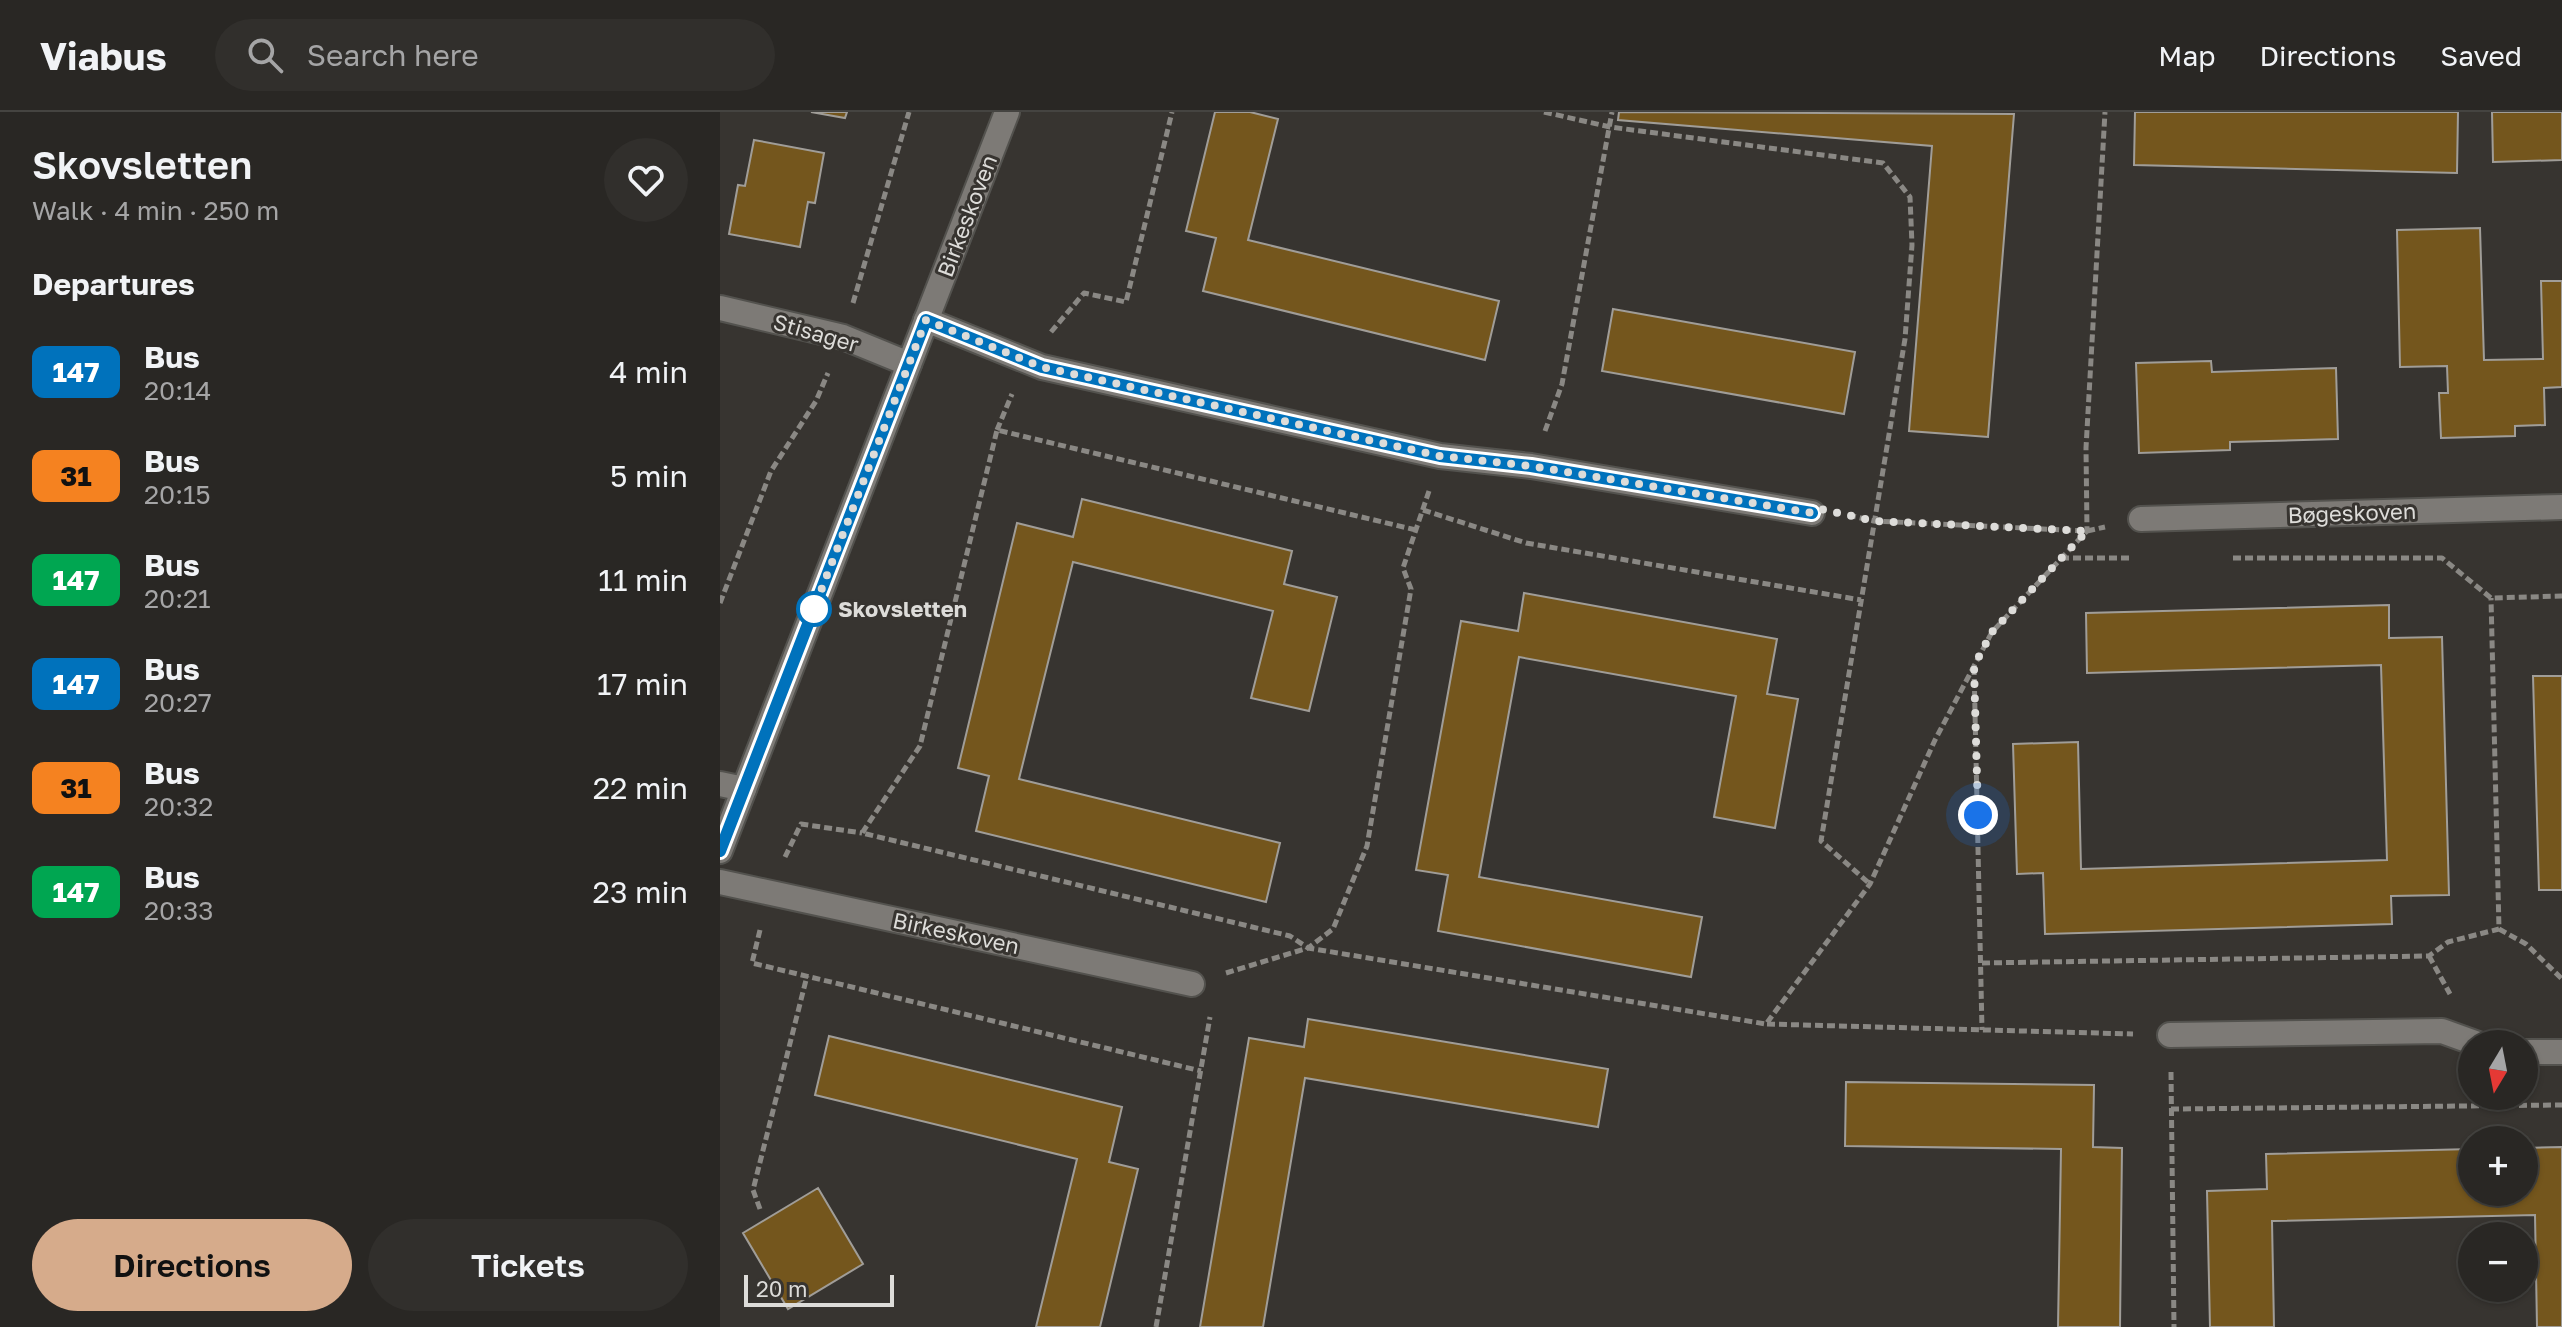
<!DOCTYPE html>
<meta charset="utf-8">
<style>
body{margin:0;font-family:"Golos Text",sans-serif;background:#312f2c;color:#f1f3f6;height:100vh;display:flex;flex-direction:column;font-size:30px;white-space:nowrap}
*{box-sizing:border-box;margin:0}
p{font-size:26px;color:#a5a5a6}
.icon{flex:none;width:44px;height:44px;fill:none;stroke:currentColor;stroke-width:2;stroke-linecap:round;stroke-linejoin:round}
.map{position:relative;flex:1;overflow:hidden}
.side{display:flex;flex-direction:column;background:#292724;width:720px}
.side>*{flex:none}
.badge{padding:0 16px;border-radius:12px;font-size:28px;line-height:52px}
.needle{width:52px;rotate:190deg}
.tools{position:absolute;left:1738px;top:918px;display:grid;gap:16px}
.tools a{display:grid;place-items:center;width:80px;height:80px;border-radius:50%;background:#292724;box-shadow:0 2px 6px #0004,0 0 0 2px #454441;font-size:40px}
.scale{position:absolute;left:24px;bottom:20px;width:150px;box-sizing:border-box;padding-left:8px;border:4px solid #dddcd9;border-top:0;font-size:22px;line-height:28px;white-space:nowrap;color:#dddcd9;-webkit-text-stroke:6px #373430;paint-order:stroke}
.you{position:absolute;width:40px;height:40px;margin:-20px;border:6px solid #fff;border-radius:50%;background:#1a73e8;box-shadow:0 0 0 12px #1a73e833}
.map>.badge{position:absolute;translate:-50% -50%;box-shadow:0 0 0 4px #fff}
h2{padding:0 32px;font-size:30px;line-height:72px}
.round{display:grid;place-items:center;flex:none;width:84px;height:84px;border-radius:42px;background:#312f2c}
.head{display:flex;align-items:center;justify-content:space-between;height:136px;padding:0 32px}
h1{font-size:38px;font-weight:600;line-height:60px}
.button{display:flex;gap:16px;margin-top:auto;padding:16px 32px}
.button a{flex:1;height:92px;border-radius:48px;background:#d6ab8b;color:#111;font-size:32px;font-weight:600;line-height:92px;text-align:center}
.button a+a{background:#312f2c;color:#f1f3f6}
ul{padding:0;list-style:none}
li{display:flex;align-items:center;gap:24px;height:104px;padding:0 32px}
li div{flex:1}
li b{display:block;font-size:30px}
li em{font-style:normal}
li .badge{min-width:88px;font-weight:700;text-align:center}
header{display:flex;align-items:center;gap:48px;box-sizing:border-box;height:112px;padding:0 40px;background:#292724;border-bottom:2px solid #454441}
header strong{font-size:38px}
nav{display:flex;gap:44px;margin-inline-start:auto;font-size:28px}
.search{width:560px;height:72px;background:#312f2c;display:flex;align-items:center;gap:20px;box-sizing:border-box;padding:0 28px;border-radius:44px;color:#a5a5a6;font-size:30px}
main{display:flex;flex:1;min-height:0}
.map>svg:first-child{display:block}
.building{fill:#74561d;stroke:#a09d98;stroke-width:2}
.lines{fill:none;stroke-linecap:round;stroke-linejoin:round}
.minor-casing{stroke:#53524e;stroke-width:28}
.tertiary-casing{stroke:#53524e;stroke-width:28}
.path{stroke:#8a8884;stroke-width:5;stroke-dasharray:8 4;stroke-linecap:butt}
.minor{stroke:#7d7a76;stroke-width:24}
.tertiary{stroke:#7d7a76;stroke-width:24}
.line-casing{stroke:#fff;stroke-width:18}
.line{stroke:#0072bc;stroke-width:12}
.walk{stroke:#dddcd9;stroke-width:8;stroke-dasharray:0 14.4}
.stop-dot{fill:#fff;stroke:#0072bc;stroke-width:4}
.labels{text-anchor:middle;stroke-width:6;stroke-linejoin:round;paint-order:stroke}
.street-label{font-size:22px;fill:#dddcd9;stroke:#373430}
.stop-label{font-size:22px;font-weight:bold;fill:#dddcd9;stroke:#373430;text-anchor:start}
</style>
<header>
<strong>Viabus</strong>
<div class="search"><svg class="icon" aria-label="search" viewBox="0 0 24 24"><circle cx="10" cy="10" r="6"/><path d="M15 15l6 6"/></svg>Search here</div>
<nav><a>Map</a><a>Directions</a><a>Saved</a></nav>
</header>
<main>
<section class="side">
<div class="head"><div><h1>Skovsletten</h1><p>Walk · 4 min · 250 m</p></div><a class="round"><svg class="icon" aria-label="heart" viewBox="0 0 24 24"><path d="M12 20l-8-8c-3-5 5-10 8-4 3-6 11-1 8 4z"/></svg></a></div>
<h2>Departures</h2>
<ul>
<li><span class="badge" style="background:#0072bc;color:#fff">147</span><div><b>Bus</b><p>20:14</p></div><em>4 min</em></li>
<li><span class="badge" style="background:#f58220;color:#111">31</span><div><b>Bus</b><p>20:15</p></div><em>5 min</em></li>
<li><span class="badge" style="background:#00a651;color:#fff">147</span><div><b>Bus</b><p>20:21</p></div><em>11 min</em></li>
<li><span class="badge" style="background:#0072bc;color:#fff">147</span><div><b>Bus</b><p>20:27</p></div><em>17 min</em></li>
<li><span class="badge" style="background:#f58220;color:#111">31</span><div><b>Bus</b><p>20:32</p></div><em>22 min</em></li>
<li><span class="badge" style="background:#00a651;color:#fff">147</span><div><b>Bus</b><p>20:33</p></div><em>23 min</em></li>
</ul>
<div class="button"><a>Directions</a><a>Tickets</a></div>
</section>
<div class="map">
<svg width="1842" height="1215" viewBox="0 0 1842 1215">
<rect width="100%" height="100%" fill="#373430"/>
<path class="building" d="M91,0h36l-2,6z
M495,0h35l28,7 -30,121 251,61 -14,59 -282,-69 13,-53 -30,-7z
M899,0l395,2 -26,323 -79,-6 23,-285 -314,-26z
M1415,0h323l-1,61 -323,-8z
M1772,0h70v48l-69,2z
M34,28l70,13 -9,50 -7,-1 -8,45 -71,-13 9,-49 7,1z
M1760,116l4,132 59,-1 -2,-78h21v106l-18,1 1,37 -30,1v10l-74,2 -2,-45h9l-1,-27 -47,1 -3,-137z
M893,197l242,43 -11,62 -242,-43z
M1491,249l1,11 124,-4 2,71 -108,3v8l-91,3 -3,-90z
M362,387l210,52 -8,33 53,13 -28,114 -58,-13 22,-87 -200,-49 -54,217 261,64 -14,59 -290,-71 13,-55 -31,-8 59,-245 56,14z
M804,481l253,46 -10,55 31,5 -23,129 -61,-11 22,-121 -217,-39 -40,220 223,40 -11,60 -253,-46 10,-56 -32,-5 45,-249 57,10z
M1669,493v33l53,-1 7,258 -58,1 1,28 -347,10 -2,-61 -26,1 -4,-130 65,-2 3,127 306,-9 -6,-195 -294,8 -1,-60z
M1813,564h29v214h-23z
M588,907l300,50 -10,58 -293,-49 -42,249h-63l49,-289 55,9z
M109,924l293,71 -13,55 29,7 -38,158h-64l41,-168 -262,-64z
M1126,970l248,3 -1,62 29,1 -2,179h-62l3,-178 -216,-3z
M1842,1035v180h-25l-2,-112 -263,6 2,106h-64l-3,-136 60,-2 -1,-35 206,-5v43h52v-44z
M98,1076l45,76 -75,45 -45,-76z"/>
<g class="lines">
<defs>
<path id="minor" d="M0,196l123,29 66,27
M206,208l116,47 398,89 91,10 281,47
M1421,407l421,-12
M0,672l24,5
M0,770l472,102
M1450,923l272,-4 36,13
M1804,940h38"/>
<path id="tertiary" d="M0,739l287,-739"/>
</defs>
<use href="#minor" class="minor-casing"/>
<use href="#tertiary" class="tertiary-casing"/>
<path class="path" d="M824,0l66,15 273,36 27,34 2,48 -7,94 -84,502 49,43
M133,191l56,-191
M331,220l33,-39 42,9 46,-190
M277,318l15,-36
M825,319l17,-47 50,-272
M703,398l103,33 335,57
M1128,403l26,6 213,10 18,-4
M696,418l-419,-100 -77,316 -58,87 428,103 18,12 25,-19 34,-83 44,-257 -8,-21 26,-77
M1341,446h70
M1513,446h209l49,40 71,-2
M0,491l51,-132 45,-70 12,-28
M1254,555l8,363
M65,745l16,-33 61,9
M1779,817l27,15 36,35
M40,818l-8,33 449,108
M1709,844l21,38
M1262,851l447,-7 19,-14 51,-13 -8,-331
M506,861l82,-25 458,76 104,-140 65,-144 57,-108 95,-101 -1,-83 19,-336
M1047,912l366,10
M1451,960l3,255
M1451,997l391,-4
M40,1097l-7,-19 54,-214
M436,1215l54,-310"/>
<use href="#minor" class="minor"/>
<use href="#tertiary" class="tertiary"/>
</g>
<g class="lines">
<defs>
<path id="line" d="M0,739l206,-531 116,47 398,89 91,10 281,47"/>
</defs>
<use href="#line" class="line-casing"/>
<use href="#line" class="line"/>
<path class="walk" d="M94,497l-4,10 116,-299 116,47 398,89 91,10 281,47 9,-4 53,12 213,10 -95,101 -18,34 4,149"/>
</g>
<circle class="stop-dot" cx="94" cy="497" r="16"/>
<g class="labels">
<g class="street-label">
<text transform="translate(247 104) rotate(-69)" y="8">Birkeskoven</text>
<text transform="translate(96 221) rotate(16)" y="8">Stisager</text>
<text transform="translate(1632 401) rotate(-2)" y="8">Bøgeskoven</text>
<text transform="translate(236 821) rotate(12)" y="8">Birkeskoven</text>
</g>
<g class="stop-label">
<text x="118" y="505">Skovsletten</text>
</g>
</g>
</svg>
<div class="tools">
<a><svg class="needle" viewBox="-14 -14 28 28"><path d="M0-13l5 13h-10z" fill="#e53935"/><path d="M0 13l5-13h-10z" fill="#a5a5a6"/></svg></a>
<a>+</a>
<a>−</a>
</div>
<div class="scale">20 m</div>
<div class="you" style="left:1258px;top:703px"></div>
</div>
</main>
